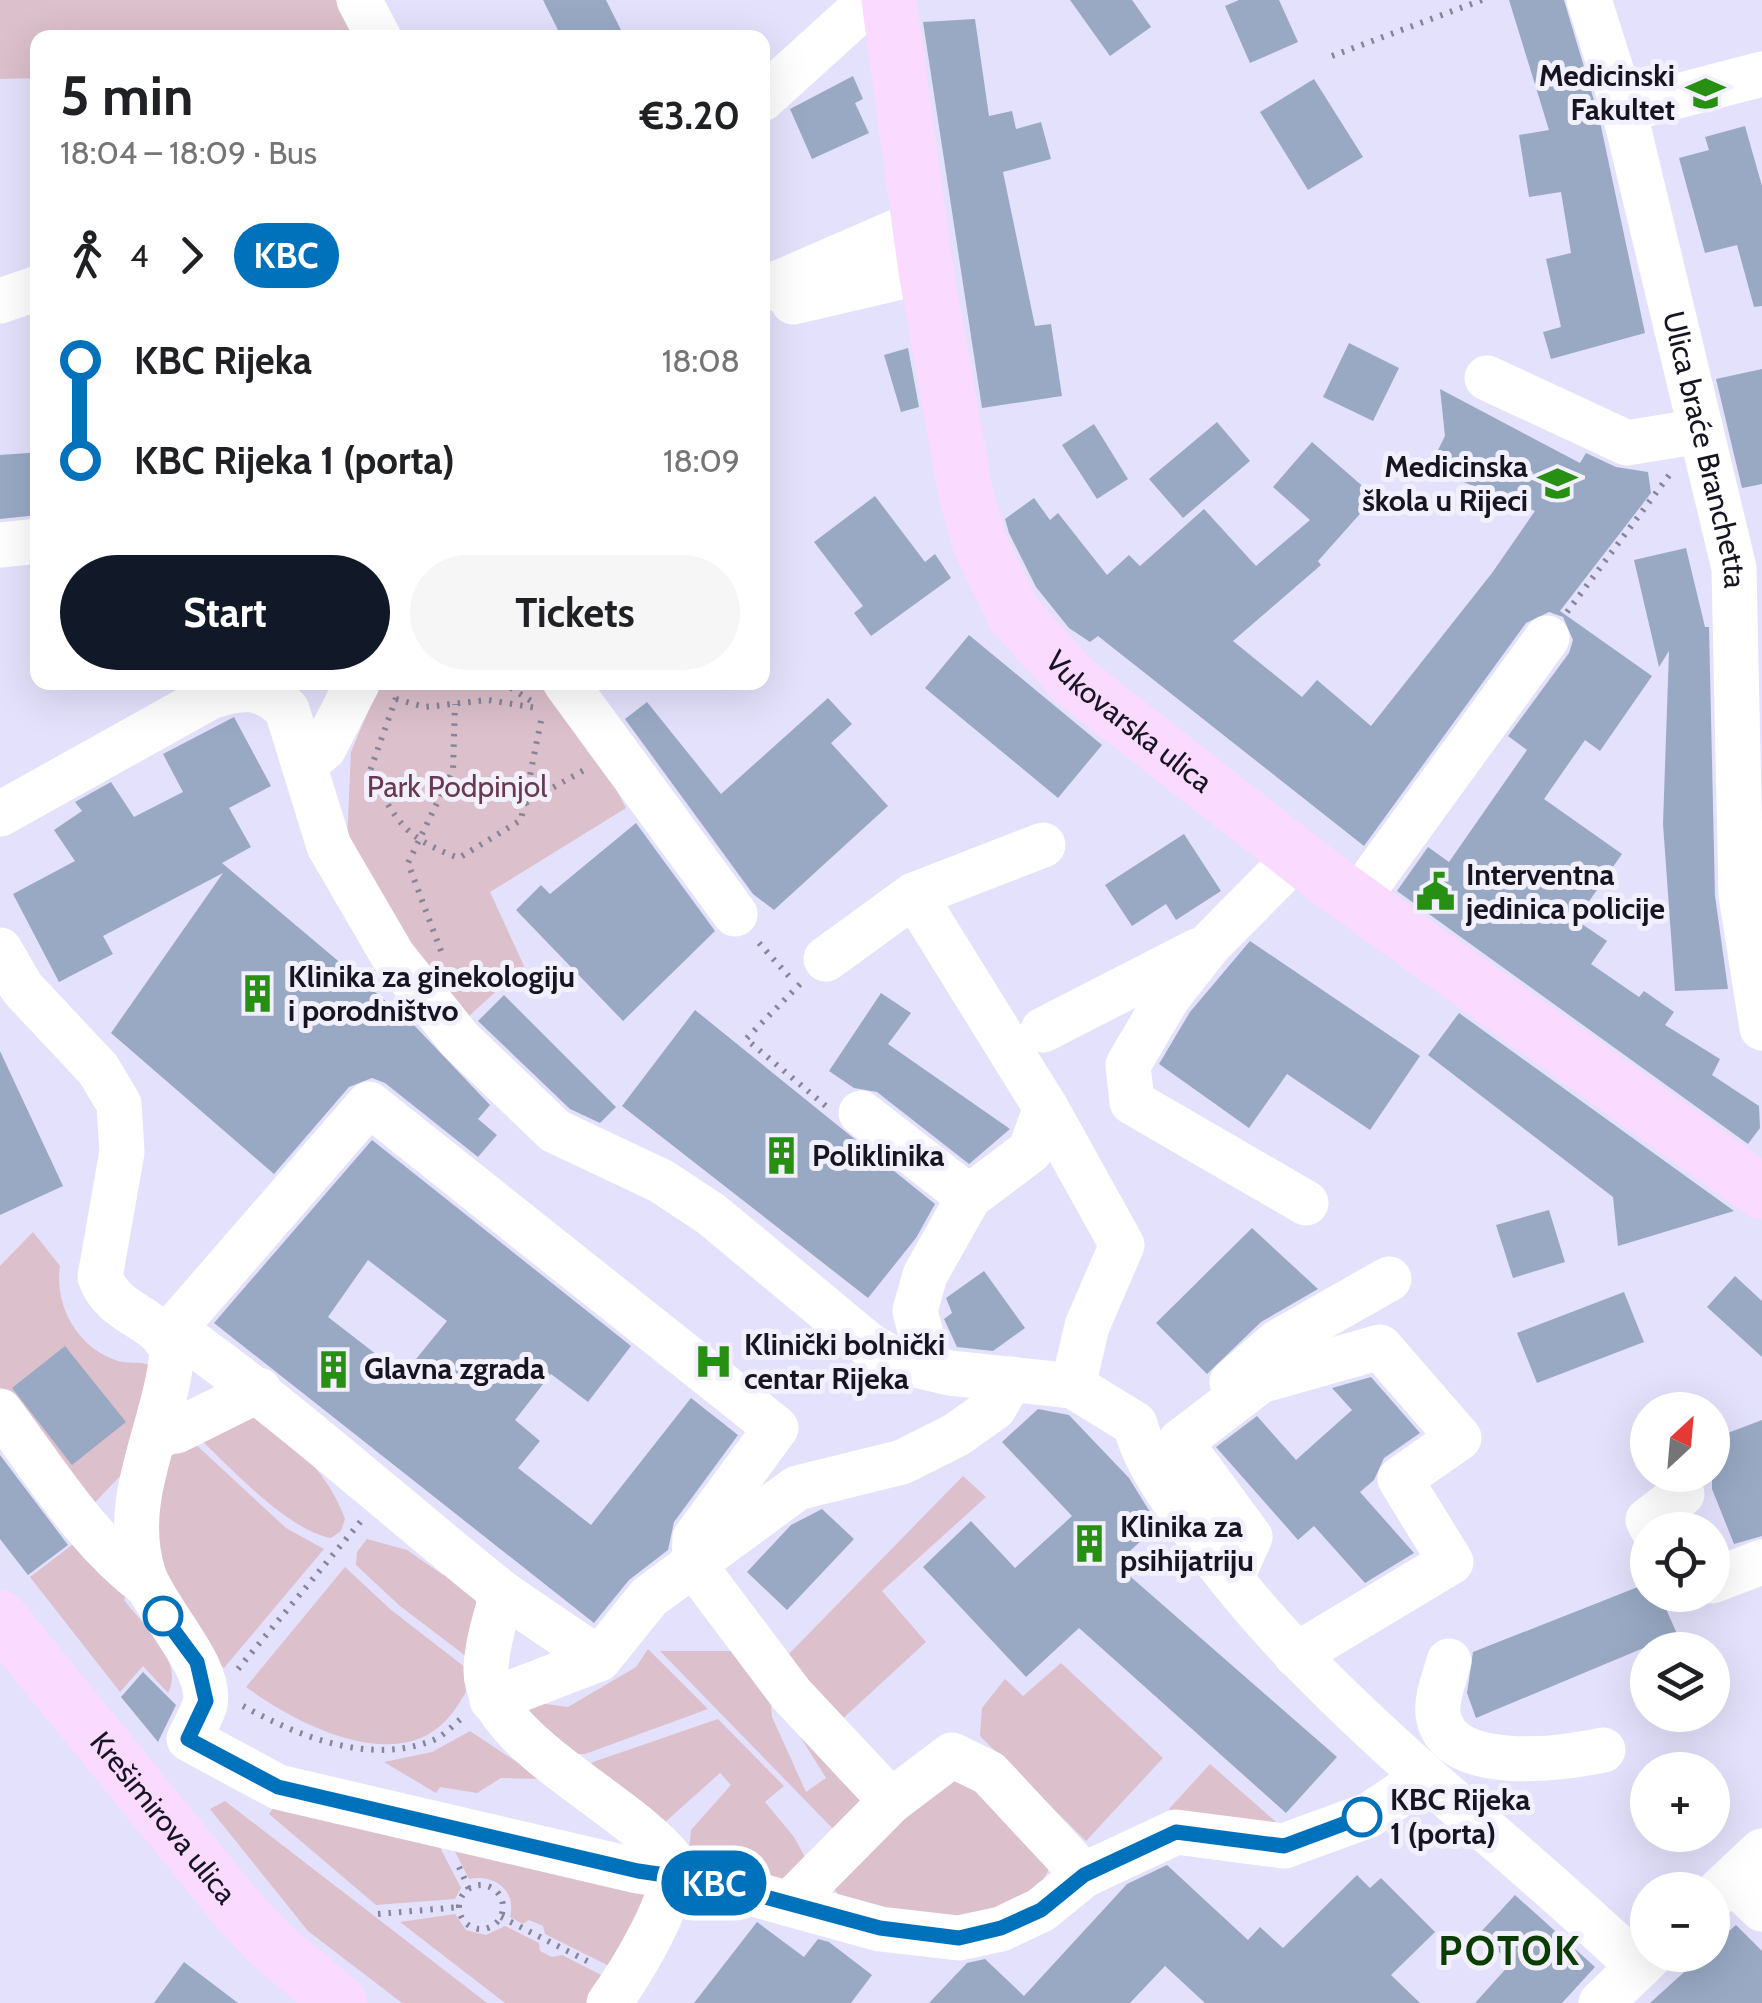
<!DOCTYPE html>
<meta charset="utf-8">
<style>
body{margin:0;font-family:Cabin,sans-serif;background:#f6f6f6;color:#202124;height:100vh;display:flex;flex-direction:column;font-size:38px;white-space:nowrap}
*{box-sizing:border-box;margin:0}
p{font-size:32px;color:#757577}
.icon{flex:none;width:55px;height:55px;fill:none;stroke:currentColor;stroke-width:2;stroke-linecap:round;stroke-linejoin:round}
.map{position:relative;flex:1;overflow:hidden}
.sheet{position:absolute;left:30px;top:30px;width:740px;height:660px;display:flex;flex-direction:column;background:#fff;border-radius:20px;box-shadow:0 10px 40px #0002}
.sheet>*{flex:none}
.badge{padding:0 20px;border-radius:32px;font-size:35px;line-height:65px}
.needle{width:65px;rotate:26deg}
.buttons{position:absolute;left:1630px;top:1392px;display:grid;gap:20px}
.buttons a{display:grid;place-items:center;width:100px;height:100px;border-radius:50%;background:#fff;box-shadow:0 10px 40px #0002;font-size:50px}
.map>.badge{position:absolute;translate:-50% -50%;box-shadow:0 0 0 5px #fff}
.legs{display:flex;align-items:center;gap:15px;height:110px;padding:0 30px;font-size:32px}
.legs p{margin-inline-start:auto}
.overview{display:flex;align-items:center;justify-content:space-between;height:170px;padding:0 30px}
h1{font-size:55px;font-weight:700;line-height:75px}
.primary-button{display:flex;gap:20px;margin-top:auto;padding:20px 30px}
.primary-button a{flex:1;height:115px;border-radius:60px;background:#111827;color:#fff;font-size:40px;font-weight:700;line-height:115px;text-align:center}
.primary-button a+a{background:#f6f6f6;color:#202124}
ul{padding:0 30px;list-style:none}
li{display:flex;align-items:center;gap:35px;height:100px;font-size:38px}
li i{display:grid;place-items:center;width:15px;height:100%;margin:0 12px;background:currentColor}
li i::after{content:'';width:25px;height:25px;margin:-12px;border:8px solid;border-radius:50%;background:#fff}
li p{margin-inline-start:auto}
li:first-child i{background:linear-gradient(#0000 50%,currentColor 0)}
li:last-child i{background:linear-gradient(currentColor 50%,#0000 0)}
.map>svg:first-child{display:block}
.green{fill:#dcc0cb}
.building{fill:#99a9c4;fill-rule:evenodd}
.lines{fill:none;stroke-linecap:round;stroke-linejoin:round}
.path{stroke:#88859a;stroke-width:6;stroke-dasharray:2.5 8;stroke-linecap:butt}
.minor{stroke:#fff;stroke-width:45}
.major{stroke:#fadafe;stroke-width:55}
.line-1-casing{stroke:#fff;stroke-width:22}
.line-1{stroke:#0072bc;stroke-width:15}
.stop-1-dot{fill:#fff;stroke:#0072bc;stroke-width:5}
.labels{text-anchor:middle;stroke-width:10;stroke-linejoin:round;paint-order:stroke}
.poi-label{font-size:30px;font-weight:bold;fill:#171521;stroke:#f2f0fd;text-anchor:start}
.street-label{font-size:30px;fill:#171521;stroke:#f2f0fd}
.park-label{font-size:30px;fill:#69394f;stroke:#f2f0fd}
.stop-label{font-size:30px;font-weight:bold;fill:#171521;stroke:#f2f0fd;text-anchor:start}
.district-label{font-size:40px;font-weight:bold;letter-spacing:2.5px;fill:#0b3d03;stroke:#f2f0fd}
</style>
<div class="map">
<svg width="1762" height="2003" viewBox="0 0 1762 2003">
<rect width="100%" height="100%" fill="#e4e1fc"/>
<path class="green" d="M0,0h336l25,37 -323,1 -1,40 -37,1z
M380,683h171l24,28 51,97 -136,84 34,74 -66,60 -111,-185 4,-89z
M33,1232l27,34c-6,40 18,83 58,95 11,3 20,0 31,4l-27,109 -38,40 -84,-119v-129z
M247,1414c42,19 83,61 98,105l-4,12 -10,7c-44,-8 -101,-71 -134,-102z
M192,1441l94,87 38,21 -100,119 -47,-46 -30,-117 19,-45z
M963,1476l23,21 -104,94 44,51 -88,81 -57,-61z
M85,1535l42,57 -3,8c19,25 61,60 44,93l-25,-27 -23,26 -90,-115z
M367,1539l40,11 36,25 6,-4 28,22 -2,70 -75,-57 -44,-41 1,-13z
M345,1567l45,42 85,66c-10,17 -19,38 -35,51 -53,46 -148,-5 -194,-39z
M648,1649l60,60 -123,45h-14l-55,-47 8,-6 44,6 68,-40z
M660,1651h85l25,40 2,26 34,75 20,-14 -33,-53 77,73 -34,34z
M1061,1663l102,95 -77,83 -106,-105 2,-28 23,-29 18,17z
M718,1719l66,67 -19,16 29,35 17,31 -35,25 -66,-15 -21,-27 2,-21 40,-45 -11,-12 -57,51 -79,-54 9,-8z
M470,1731l72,48 -41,-1 -24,15 -37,-6 -4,6 -52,-31 48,-10z
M1210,1764l66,58 -86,7 -21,-20z
M960,1768l91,96c-21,63 -139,66 -191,47 -13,-4 -25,-22 -35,-31z
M225,1801l262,202h-85l-94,-72 -98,-122z
M276,1804l156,28 29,56 -6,11 -79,6 -107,-91z
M447,1836l198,50v18l-36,62 -64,-32 -2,-8 -14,-6 -6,4 -13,-7c7,-27 -16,-43 -41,-38z
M455,1914l11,16 20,5 19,-9 34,17 1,8 12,6 10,-2 49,25 -14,23h-92l-105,-81z"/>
<path class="building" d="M543,0h63l19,38h-63z
M1070,0h62l19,27 -41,29z
M1239,0h40l19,42 -48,21 -25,-57z
M1509,0h55l35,117 46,216 -94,26 -8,-27 18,-5 -15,-68 25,-6 -10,-61 -32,5 -10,-62 30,-5z
M975,19l14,97 23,-5 4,18 25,-7 10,37 -48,13 32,154 16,-2 11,72 -80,12 -59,-386z
M853,76l10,23 -8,4 14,30 -57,26 -22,-50z
M1314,79l49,78 -55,33 -48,-78z
M1745,126l17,60v120l-8,1 -17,-62 -32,8 -26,-95 30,-8 -4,-13z
M1349,343l50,25 -26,53 -50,-24z
M908,348l11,59 -18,5 -17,-57z
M1762,369v115l-20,4 -26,-109z
M1440,389l140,74 6,-10 30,14 32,5 3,21 -91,118 92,65 -52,75 -15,-11 -41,59 78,55 -46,66 31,21 -16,23 48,33 5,-6 30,21 -9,13 55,34 -8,16 47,31 1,22 -12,16 -351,-253 31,-44 21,15 78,-112 -19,-14 61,-83 4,-13 -10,-23 -14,-5 -23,11 -162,223 -266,-210 -8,6 -21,-14 -33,-41 -27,-54 -4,-14 29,-21 16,22 8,-7 49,62 22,-20 11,11 64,-57 52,57 54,-46 -37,-33 39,-45 63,55 -57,64 3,4 -88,76 69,56 15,-17 54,46 121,-153 43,-62 -106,-43 16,-32z
M1217,422l33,39 -67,57 -34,-39z
M1094,424l34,55 -31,20 -35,-54z
M29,453l9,3v59l-38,4v-64z
M875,496l50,66 10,-8 16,24 -80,58 -17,-23 9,-7 -49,-64z
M1686,548l19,79h4l6,269 13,93 -53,2 -12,-167 6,-173 -10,16 -25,-107z
M969,635l133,110 -44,53 -133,-110z
M828,698l24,26 -21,19 57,63 -114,104 -21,-16 -128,-175 22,-17 74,92z
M234,717l37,69 -42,22 22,39 -29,16 191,161 77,81 -12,14 19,16 -19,22 -93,-74 -13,-5 -23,9 -75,87 -163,-141 112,-160 -120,63 10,18 -54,28 -46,-88 62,-33 -21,-31 28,-19 -7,-9 36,-20 23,35 49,-25 -20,-38z
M636,823l79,108 -92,90 -107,-111 25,-25 9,9z
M1184,834l37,57 -45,29 -10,-16 -34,22 -27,-41z
M1250,941l170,115 -50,74 -83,-56 -38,54 -90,-64 31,-52z
M881,993l30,20 -23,31 122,85 -41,35 -92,-72 -23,-4 -25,-17z
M504,995l112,112 -16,16 -30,-14 -92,-88z
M695,1010l240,194 -19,34 -48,60 -246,-192z
M1459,1013l275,198 -116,35 -5,-49 -185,-142z
M0,1051l63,135 -63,29z
M372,1140l259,206 -43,56 -37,-28 -36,46 25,21 -22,27 73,57 100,-127 47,37 -64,87 -6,28 -39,30 -35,43 -380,-300zM368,1260l79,61 -44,54 -75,-58z
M1549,1210l16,52 -52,16 -17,-53z
M1252,1228l66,61 -57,33 -54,52 -51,-51z
M984,1271l41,57 -32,23 -36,-4 -13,-28 8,-6 -6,-15z
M1735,1276l27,25v56l-55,-50z
M1624,1292l20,50 -107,41 -20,-50z
M65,1346l61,76 -54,43 -60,-77z
M1371,1377l49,56 -36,25 -10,22 -14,12 54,61 -49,30 -51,-57 -16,14 -82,-93 41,-31 39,44 56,-50 -20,-22z
M1038,1409l31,6 60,63 29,47 -42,39 221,193 -51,56 -207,-185 -53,49 -103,-110 48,-46 44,47 57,-52 -70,-74z
M1762,1420v116l-28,8 -22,-55v-50z
M0,1455l68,90 -40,30 -28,-36z
M822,1509l32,30 -67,71 -40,-38 44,-47z
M1648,1583v12h12l17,39 -201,84 -9,-25 6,-41z
M143,1672l33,33 -18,37 -37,-45z
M1167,1865l81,75 12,-13 23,21 74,-73 13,13 11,-10 54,54 -44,43 29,28h-215l-40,-37 -35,37h-201l38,-40 18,-4 39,37 103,-112z
M1515,1895l80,72 -33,36h-87l36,-40 -32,-29z
M757,1922l47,35 14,-18 11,3 43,33 -21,28h-157z
M1736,1925l26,26v52h-112l53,-48h9v-9z
M184,1962l54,41h-84z"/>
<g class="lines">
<path class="path" d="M1332,56l150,-56
M1567,612l103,-138
M502,682l29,19
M396,698l-26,73c26,51 35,67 89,87l62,-38 21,-104
M396,699l29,8 63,-7 49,8
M526,803l58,-33
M759,943l35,39
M441,951l-33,-88 45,-93 2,-66
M800,984l-54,55 81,68
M238,1669l123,-148
M243,1706c55,30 125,59 188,35 12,-4 22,-16 31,-23
M459,1867l10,22
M459 1907a22 22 0 1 1 44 0a22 22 0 1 1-44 0Z
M378,1914l82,-7
M501,1917l92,47"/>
<g class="minor">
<path d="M359,0l20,38"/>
<path id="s1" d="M1589,0l35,110 110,458 7,327 21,133"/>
<path d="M762,99l109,-99"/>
<path d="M1624,110l138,-36"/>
<path d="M762,290l157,-68"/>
<path d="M0,301l38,-13"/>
<path d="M793,302l133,-31"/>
<path d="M1487,378l140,65 73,-12"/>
<path d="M0,545l38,-4"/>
<path d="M565,682l170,232"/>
<path d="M306,763l18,-15 34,-66"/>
<path d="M0,814l210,-117c32,-11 53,-12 77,13l42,136 64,110 67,84 95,91 106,50 50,33 159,132 25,14 55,13 123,13 62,38c10,38 32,66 54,99 120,175 298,298 450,444"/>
<path d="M1297,856l-88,89 -41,52 -40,68 4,37 174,101"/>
<path d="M914,895l132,213 76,137 -35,81 -14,60"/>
<path d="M1356,901l191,-263"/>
<path d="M0,950l22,38 76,81 21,35 3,48 -22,125c14,40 63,40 72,76 -7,76 -52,143 -29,220 12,38 70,94 62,131 -3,11 -11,24 -16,35l89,48 360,84 68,10 174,48 79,9 42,-9 40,-19 43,-35 92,-43 108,14 85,-31 56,-37"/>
<path d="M826,959l88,-64 129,-50"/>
<path d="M1043,1030l154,-79"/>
<path d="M861,1113l108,84"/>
<path d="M176,1331c114,81 217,175 326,262 -6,24 -15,50 -16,75 -3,72 146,137 187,194 4,36 -42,111 -64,141"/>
<path d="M165,1339l204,-235 407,324 -81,110 -1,27 97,129 100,107"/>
<path d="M930,1368l-15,-57 10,-36 44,-78 61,-46 16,-43"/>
<path d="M1232,1382l46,-40 111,-63"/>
<path d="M0,1411c46,61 87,130 149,176"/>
<path d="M155,1434l21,-3 83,-41"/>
<path d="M1653,1530l-5,-10 34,-26"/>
<path d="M1231,1579l19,-42 -70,-95 80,-61 120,-34 79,91 -59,41 51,83 -155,93"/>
<path d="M1712,1581l50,-19"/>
<path d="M502,1593l97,66"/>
<path d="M1449,1661c-4,16 -13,36 -11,53 8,61 125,45 165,36"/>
<path d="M492,1700l107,-41 50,-62 148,-109 105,-26 54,-27 38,-27 17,-29"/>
<path d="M1732,1880l30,29"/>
<path d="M1712,1898l50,-47"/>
<path d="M789,1904l102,-103 61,-46 37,18 95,102"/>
<path d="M1601,2003l50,-48"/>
</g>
<g class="major">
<path id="s2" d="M889,0l37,271 40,224 14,49 34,70 60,67 257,201 431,310"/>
<path id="s3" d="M0,1618l239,293 30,32 71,60"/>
</g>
</g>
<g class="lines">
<defs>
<path id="line-1" d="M163,1616l34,46 9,39 -18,38 90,48 360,84 68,10 174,47 79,10 42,-10 40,-18 43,-35 92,-43 108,14 78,-29"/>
</defs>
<use href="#line-1" class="line-1-casing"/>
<use href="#line-1" class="line-1"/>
</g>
<defs>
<symbol id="university-bare" viewBox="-9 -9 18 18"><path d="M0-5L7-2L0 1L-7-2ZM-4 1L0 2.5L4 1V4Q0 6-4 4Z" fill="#278f12" stroke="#f2f0fd" stroke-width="2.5" paint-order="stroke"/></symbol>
<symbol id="school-bare" viewBox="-9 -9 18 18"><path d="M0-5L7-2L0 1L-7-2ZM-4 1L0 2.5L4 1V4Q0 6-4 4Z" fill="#278f12" stroke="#f2f0fd" stroke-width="2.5" paint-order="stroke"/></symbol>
<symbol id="civic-bare" viewBox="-9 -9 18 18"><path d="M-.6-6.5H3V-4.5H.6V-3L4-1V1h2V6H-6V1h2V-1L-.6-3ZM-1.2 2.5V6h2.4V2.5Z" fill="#278f12" stroke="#f2f0fd" stroke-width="2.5" paint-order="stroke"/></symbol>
<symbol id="building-bare" viewBox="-9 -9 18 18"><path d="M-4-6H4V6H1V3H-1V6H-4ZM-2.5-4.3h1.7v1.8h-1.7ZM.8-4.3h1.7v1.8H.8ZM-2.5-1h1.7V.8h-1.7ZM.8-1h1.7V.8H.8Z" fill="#278f12" stroke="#f2f0fd" stroke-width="2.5" paint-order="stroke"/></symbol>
<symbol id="hospital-bare" viewBox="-9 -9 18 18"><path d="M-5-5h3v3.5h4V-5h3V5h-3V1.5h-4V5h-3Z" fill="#278f12" stroke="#f2f0fd" stroke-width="2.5" paint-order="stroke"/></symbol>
</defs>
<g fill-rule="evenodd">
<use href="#university-bare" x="1678" y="66" width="55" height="55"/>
<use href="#school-bare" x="1530" y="456" width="55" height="55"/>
<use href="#civic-bare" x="1408" y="864" width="55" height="55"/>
<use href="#building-bare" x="230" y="966" width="55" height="55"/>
<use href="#building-bare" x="754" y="1128" width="55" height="55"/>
<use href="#hospital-bare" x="686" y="1334" width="55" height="55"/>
<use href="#building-bare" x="306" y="1342" width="55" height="55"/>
<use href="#building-bare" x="1062" y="1516" width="55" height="55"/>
</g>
<g class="stop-1-dot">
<circle cx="163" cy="1616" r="18"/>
<circle cx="1362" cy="1817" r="18"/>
</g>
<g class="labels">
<g class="poi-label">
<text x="1675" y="86" text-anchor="end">Medicinski<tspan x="1675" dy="34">Fakultet</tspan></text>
<text x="1528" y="477" text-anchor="end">Medicinska<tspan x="1528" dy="34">škola u Rijeci</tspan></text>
<text x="1466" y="885">Interventna<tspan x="1466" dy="34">jedinica policije</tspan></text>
<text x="288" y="987">Klinika za ginekologiju<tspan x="288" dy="34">i porodništvo</tspan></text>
<text x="812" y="1166">Poliklinika</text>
<text x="744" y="1355">Klinički bolnički<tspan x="744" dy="34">centar Rijeka</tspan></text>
<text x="364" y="1379">Glavna zgrada</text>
<text x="1120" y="1537">Klinika za<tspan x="1120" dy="34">psihijatriju</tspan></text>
</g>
<g class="street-label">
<text dy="10" stroke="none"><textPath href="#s1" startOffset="465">Ulica braće Branchetta</textPath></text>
<text dy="10" stroke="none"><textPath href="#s2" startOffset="788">Vukovarska ulica</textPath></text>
<text dy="10" stroke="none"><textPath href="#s3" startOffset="258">Krešimirova ulica</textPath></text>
</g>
<g class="park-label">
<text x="457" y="797">Park Podpinjol</text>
</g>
<g class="stop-label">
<text x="1390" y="1810">KBC Rijeka<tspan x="1390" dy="34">1 (porta)</tspan></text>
</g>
<g class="district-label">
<text x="1510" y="1965">POTOK</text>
</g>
</g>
</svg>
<div class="buttons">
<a><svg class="needle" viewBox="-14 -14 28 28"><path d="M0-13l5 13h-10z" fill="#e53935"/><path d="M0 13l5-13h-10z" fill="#757577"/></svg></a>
<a><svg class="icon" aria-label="locate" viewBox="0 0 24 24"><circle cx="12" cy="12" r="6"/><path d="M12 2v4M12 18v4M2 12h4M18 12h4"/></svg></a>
<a><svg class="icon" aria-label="layers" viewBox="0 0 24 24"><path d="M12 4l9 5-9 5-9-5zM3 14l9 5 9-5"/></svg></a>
<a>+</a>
<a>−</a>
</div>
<b class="badge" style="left:714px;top:1883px;background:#0072bc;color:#fff">KBC</b>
<section class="sheet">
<div class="overview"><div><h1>5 min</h1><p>18:04 – 18:09 · Bus</p></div><b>€3.20</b></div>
<div class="legs"><svg class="icon" aria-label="walk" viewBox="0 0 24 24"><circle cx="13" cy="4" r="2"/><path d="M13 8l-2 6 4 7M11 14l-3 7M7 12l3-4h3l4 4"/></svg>4<svg class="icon" aria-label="forward" viewBox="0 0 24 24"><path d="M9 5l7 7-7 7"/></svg><b class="badge" style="background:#0072bc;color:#fff">KBC</b></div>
<ul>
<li><i style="color:#0072bc"></i><b>KBC Rijeka</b><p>18:08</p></li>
<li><i style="color:#0072bc"></i><b>KBC Rijeka 1 (porta)</b><p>18:09</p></li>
</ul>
<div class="primary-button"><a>Start</a><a>Tickets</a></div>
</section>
</div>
